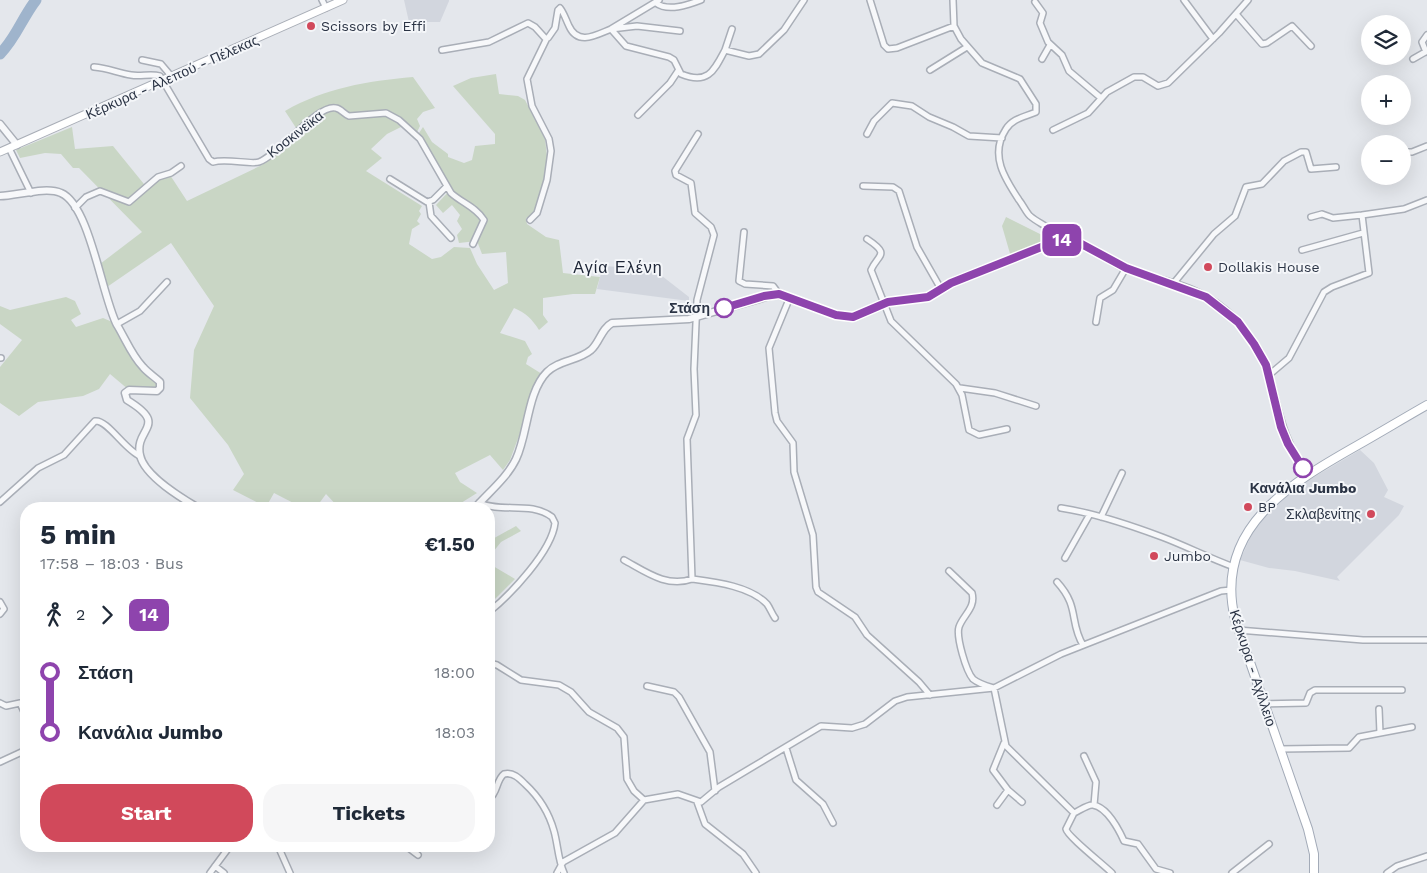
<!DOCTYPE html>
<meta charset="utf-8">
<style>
body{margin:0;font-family:"Work Sans",sans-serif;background:#f6f6f7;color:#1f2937;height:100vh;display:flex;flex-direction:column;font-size:19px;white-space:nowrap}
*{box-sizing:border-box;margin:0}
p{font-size:16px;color:#747a83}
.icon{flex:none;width:28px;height:28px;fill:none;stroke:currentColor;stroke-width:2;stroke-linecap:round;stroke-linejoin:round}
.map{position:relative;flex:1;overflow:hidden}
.sheet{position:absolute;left:20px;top:502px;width:475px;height:350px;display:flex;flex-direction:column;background:#fff;border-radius:20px;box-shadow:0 5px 20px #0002}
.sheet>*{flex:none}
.badge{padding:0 10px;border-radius:8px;font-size:18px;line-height:32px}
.buttons{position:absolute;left:1361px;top:15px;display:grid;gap:10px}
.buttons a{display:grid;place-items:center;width:50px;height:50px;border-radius:50%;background:#fff;box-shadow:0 5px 20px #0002;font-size:25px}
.map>.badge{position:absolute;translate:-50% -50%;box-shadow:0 0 0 2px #fff}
.legs{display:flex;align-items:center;gap:8px;height:55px;padding:0 20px;font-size:16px}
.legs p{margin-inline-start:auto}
.headline{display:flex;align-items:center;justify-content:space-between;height:85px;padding:0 20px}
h1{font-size:28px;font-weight:700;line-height:38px}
.button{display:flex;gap:10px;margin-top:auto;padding:10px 20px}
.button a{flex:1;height:58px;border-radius:20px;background:#d1495b;color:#fff;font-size:20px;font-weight:700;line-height:58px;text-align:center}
.button a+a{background:#f6f6f7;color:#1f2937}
ul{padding:0 20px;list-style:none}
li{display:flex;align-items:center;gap:18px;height:60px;font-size:19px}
li i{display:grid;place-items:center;width:8px;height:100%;margin:0 6px;background:currentColor}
li i::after{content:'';width:12px;height:12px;margin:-6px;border:4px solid;border-radius:50%;background:#fff}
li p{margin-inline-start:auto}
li:first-child i{background:linear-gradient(#0000 50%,currentColor 0)}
li:last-child i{background:linear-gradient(currentColor 50%,#0000 0)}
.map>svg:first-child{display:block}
.built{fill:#d2d6de}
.green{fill:#c9d6c5}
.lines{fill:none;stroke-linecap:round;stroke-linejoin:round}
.river{stroke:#9fb4cc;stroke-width:11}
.minor-casing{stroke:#a9aeb7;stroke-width:8}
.tertiary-casing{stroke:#a9aeb7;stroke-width:9}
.secondary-casing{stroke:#a9aeb7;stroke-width:9}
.primary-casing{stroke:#a3abb8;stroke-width:10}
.minor{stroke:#f7f8fa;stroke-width:5}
.tertiary{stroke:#f7f8fa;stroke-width:6}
.secondary{stroke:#fff;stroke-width:7}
.primary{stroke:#fff;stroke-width:8}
.line-1-casing{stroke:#fff;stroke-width:11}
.line-1{stroke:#8e44ad;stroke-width:8}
.poi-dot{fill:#d1495b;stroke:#f4f6f9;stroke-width:2}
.stop-1-dot{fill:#fff;stroke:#8e44ad;stroke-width:2.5}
.labels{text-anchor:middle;stroke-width:4;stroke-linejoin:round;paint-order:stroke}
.poi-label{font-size:14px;fill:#2b3445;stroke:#f4f6f9;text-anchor:start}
.street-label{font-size:14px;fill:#2b3445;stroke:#f4f6f9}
.stop-label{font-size:14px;font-weight:bold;fill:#2b3445;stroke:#f4f6f9;text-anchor:end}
.quarter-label{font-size:16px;letter-spacing:1px;fill:#1d2536;stroke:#f4f6f9}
</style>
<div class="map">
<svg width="1427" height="873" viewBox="0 0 1427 873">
<rect width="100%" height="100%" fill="#e4e7ec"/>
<path class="built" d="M404,0h45v1l-9,21h-31z
M603,266l50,3 36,28v4l-92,-12z
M1360,450l14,13 14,27 -4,7 20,9 -5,9 -62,62 3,4 -45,-10 -26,-3 -29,-8 12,-26 19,-26 21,-18z"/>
<path class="green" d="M496,74l3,20 19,2 7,4 20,39 3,26 -15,51 -7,2 1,6 19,13 13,3 4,33 37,4 -5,17h-22l-30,4v17l5,7 -9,8c-7,-11 -13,-17 -25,-22l-14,25 25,8 7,13 -4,3 -2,7 16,10 -32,86 -7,10 -13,-15 -35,18 5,9 17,11 -16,10 1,6h-122l-14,-15 -11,15h-10l-31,-16 -8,14 -33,-17 11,-16 -16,-29 -38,-47 4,-48 20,-44 -43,-63 -64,44 -7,-23 42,-32 -63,-64h-6l-12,-14 -16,-1 -25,5 -4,-8 56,-23 3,22 38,-3 35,43 11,-11 11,-3 17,26 75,-36 38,-31 -15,-23c40,-23 82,-30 128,-34l22,31 -12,4 -6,7 3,7 -3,6 -10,-8 -20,10 -16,15 11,9 -16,13 56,35 -3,5 2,3 -4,7 3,3 -8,5 -3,15 23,15 9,-2 13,-10 16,1 7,16 17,26 14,-7 -2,-31 -24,2 -5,-13 -18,2 -2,-8 5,-6 -5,-8 3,-6 -8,-10 -9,8 -7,-8 15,-16 -32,-56 4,-6 9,15 16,12v3l16,6 8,-3 3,-14 20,-2v-10l-42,-48 18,-8z
M1006,217l46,23 -41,17 -9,-31z
M66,297l9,4 6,13 -10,6 5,7 27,-9 14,6 17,30 25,26 1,8 -31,2 -19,-16 -11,15 -16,7 -45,6 -19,14 -19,-13v-36l22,-27 -22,-16v-18l10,4z
M516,526l5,5 -20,11 -12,15v-16z
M493,566l22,13 -26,26v-36z"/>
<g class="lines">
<path class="river" d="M0,54c16,-16 22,-36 36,-54"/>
<defs>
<path id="minor" d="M322,0l4,8
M870,0l14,45 4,4 9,-1 57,-22
M953,0l1,26 7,13 21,24 38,16 16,25v8c-11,5 -23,6 -30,17 -17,26 -1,50 13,71 4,5 7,12 11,16 11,9 23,12 30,24
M1184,0l29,39
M1035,2l8,11 -3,10 8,19 14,13 7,16 32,27
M656,3c12,9 32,2 45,-3
M1236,14l26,30 5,-1 25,-17 19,20
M611,29l26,-3 43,5
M611,29l48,-29
M442,50l47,-8 39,-19 7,4 10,11h3l7,-10 3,-18 2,-2c4,5 6,12 9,18 9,20 27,9 42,3l15,17 43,11 5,3 7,14c27,11 33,-3 44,-24l24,6 10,-2 25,-24 20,-30
M725,50l7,-21
M1426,52l-4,-10 5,-7
M1042,59l8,-14
M1413,59l14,-8
M142,60l19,4 11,13
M94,67c14,1 24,6 37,8 10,2 19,-2 29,1l49,83 4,3c14,-4 38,3 46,0 20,-7 59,-59 77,-54 5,1 8,6 13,8l37,-3 13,7 21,19 31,54c11,10 25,14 33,27l-11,24
M930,70l37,-23
M638,115l32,-32 8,-12
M1053,130l35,-17 19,-21 27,-15h9l15,9 10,-3 51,-50 29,-33
M867,134l7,-13 18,-18 20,3 17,11 24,10 16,9 33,2
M9,148l22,45
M1402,152h10l15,-6
M1369,155l1,-1
M390,179l37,23 6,-2 14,-14
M863,186l30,1 6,4 18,56 24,42
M429,202l2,14 20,22
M75,208l11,-11 14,-6 29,11 29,-25 13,-4 10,-7
M1311,217l11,-3 11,4 29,-3
M530,220l7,-7 10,-33 4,-29 -2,-12 -17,-33 -5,-27 20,-41
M744,232l-5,49 6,3 28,2 6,8
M867,239c24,16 11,15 4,31l20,51 65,63 6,11 7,35 10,5 28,-6
M1302,250l61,-17
M1173,284l41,-50 21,-18 11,-29 16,-3 22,-23 17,-9h5l5,17 25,-2
M790,297l-21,51 6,65 2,8 16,22 1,29 19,63 3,52 2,5 37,25 12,18 52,47 11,13
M1096,322l4,-24 13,-8 13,-22
M117,324l23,-13 27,-29
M0,358h1
M1269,375l20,-17 35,-66 8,-5 37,-14 -7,-58 42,-6 23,-9
M960,388l35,5 41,13
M0,502l38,-34 26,-13 31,-34c12,-2 30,29 45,35
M479,503c23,10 52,-2 73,14l3,6c-3,28 -45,72 -66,89
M1061,508c34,5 69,17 101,29 24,9 47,21 72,30
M1101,517l21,-44
M1065,558l25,-44
M624,560c22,12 43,28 68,19l-5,-140 9,-24 -2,-46 3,-69 17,-65 -3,-8 -16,-14 -4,-30 -15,-8 -1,-4 23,-37
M949,571l23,22c4,15 -9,22 -13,34 -3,10 7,44 14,52 6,5 14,7 21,9l12,58 68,67c5,-2 14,-9 19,-8 14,2 26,25 31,36l14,3 18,25 14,4
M692,579c23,3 58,7 75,25 3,4 5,10 8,14
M1057,582c23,25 12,40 26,63
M0,602l4,7 -4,5
M1238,630l125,10h64
M489,663l8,2 24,15 38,5 12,7 18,20 28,16 7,9 3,42 7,12 10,9
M647,686l27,6 5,5 31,55 5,39
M0,703l6,3 14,-3 6,13
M1264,704l42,-1 4,-10 5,-3h87
M1379,709l1,24
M786,748l10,32 27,24 10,19
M1280,749l69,-1 10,-11 53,-10
M1084,756l12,26 -2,23
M0,762l26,-12
M1008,790l14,12
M489,799c9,-6 7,-19 15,-25 9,-2 15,4 21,10 13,12 24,29 29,47 4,14 4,29 10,42
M697,802l8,22 38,30 13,19
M997,805l11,-15 -15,-20 11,-27
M1074,813l-8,16c1,7 38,36 46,44
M278,846l12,27
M406,846l12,9
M215,866l9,7
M210,873l20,-27
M557,873l6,-11 52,-29 29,-33 34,-6 23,8 18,-15 102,-61 31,2 13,-4 30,-23 12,-4 87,-9 67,-34 160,-63 10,-1
M1232,873l37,-29
M1387,873l10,-7 30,-10"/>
<path id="tertiary" d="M0,124l17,21
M0,196c16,0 46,-10 61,-3 29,12 41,104 56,132 8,13 15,31 26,42 5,6 12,10 17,15v6l-3,3 -28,-1 -4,3 2,7c43,26 7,28 13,55 4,21 43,44 60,54
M474,509c14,-16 33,-31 42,-50 12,-25 11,-67 31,-87 12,-12 31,-11 44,-22 9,-8 10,-21 21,-27l77,-4 87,-25 60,21 17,2 35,-15 40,-5 29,-17 97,-38c26,-8 50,18 73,27 26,10 55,14 79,28 28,16 55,47 63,79 11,40 13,63 38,98"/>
<path id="secondary" d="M0,152l343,-152"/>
<path id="primary" d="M1314,873v-19l-6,-25 -73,-210c-22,-91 56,-136 123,-174 23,-13 46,-27 69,-40"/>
</defs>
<use href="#minor" class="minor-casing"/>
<use href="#tertiary" class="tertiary-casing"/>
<use href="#secondary" class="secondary-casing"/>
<use href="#primary" class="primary-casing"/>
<use href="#minor" class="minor"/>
<use href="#tertiary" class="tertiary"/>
<use href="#secondary" class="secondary"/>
<use href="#primary" class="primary"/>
</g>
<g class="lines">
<defs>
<path id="line-1" d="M724,308l40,-12 15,-2 57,21 17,2 35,-15 40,-5 23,-14 103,-41 14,-2 8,1 50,27 80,29 32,25 16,22 12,21 15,62 7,17 15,24"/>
</defs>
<use href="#line-1" class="line-1-casing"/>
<use href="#line-1" class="line-1"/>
</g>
<g class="poi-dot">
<circle cx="311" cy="26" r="5"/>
<circle cx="1208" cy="267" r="5"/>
<circle cx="1248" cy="507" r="5"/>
<circle cx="1371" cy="514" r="5"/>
<circle cx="1154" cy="556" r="5"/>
</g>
<g class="stop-1-dot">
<circle cx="724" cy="308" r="9"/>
<circle cx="1303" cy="468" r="9"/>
</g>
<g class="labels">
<g class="poi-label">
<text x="321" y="31">Scissors by Effi</text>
<text x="1218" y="272">Dollakis House</text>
<text x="1258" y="512">BP</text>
<text x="1361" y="519" text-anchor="end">Σκλαβενίτης</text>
<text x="1164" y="561">Jumbo</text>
</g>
<g class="street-label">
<text transform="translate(172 77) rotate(-24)" y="5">Κέρκυρα - Αλεπού - Πέλεκας</text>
<text transform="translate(295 134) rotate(-38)" y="5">Κοσκινεϊκα</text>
<text transform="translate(1253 668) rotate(72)" y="5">Κέρκυρα - Αχίλλειο</text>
</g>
<g class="stop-label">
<text x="710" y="313">Στάση</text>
<text x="1303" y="493" text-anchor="middle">Κανάλια Jumbo</text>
</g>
<g class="quarter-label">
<text x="618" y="273">Αγία Ελένη</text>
</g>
</g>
</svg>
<div class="buttons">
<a><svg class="icon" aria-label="layers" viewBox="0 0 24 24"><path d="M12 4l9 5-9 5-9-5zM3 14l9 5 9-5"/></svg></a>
<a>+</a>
<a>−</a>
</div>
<b class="badge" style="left:1062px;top:240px;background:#8e44ad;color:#fff">14</b>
<section class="sheet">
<div class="headline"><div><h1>5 min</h1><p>17:58 – 18:03 · Bus</p></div><b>€1.50</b></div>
<div class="legs"><svg class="icon" aria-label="walk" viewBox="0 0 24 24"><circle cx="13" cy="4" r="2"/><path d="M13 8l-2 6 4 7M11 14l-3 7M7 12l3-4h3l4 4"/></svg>2<svg class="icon" aria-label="forward" viewBox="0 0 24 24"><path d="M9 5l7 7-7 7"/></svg><b class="badge" style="background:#8e44ad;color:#fff">14</b></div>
<ul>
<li><i style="color:#8e44ad"></i><b>Στάση</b><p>18:00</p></li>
<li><i style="color:#8e44ad"></i><b>Κανάλια Jumbo</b><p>18:03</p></li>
</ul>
<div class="button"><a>Start</a><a>Tickets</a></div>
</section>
</div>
